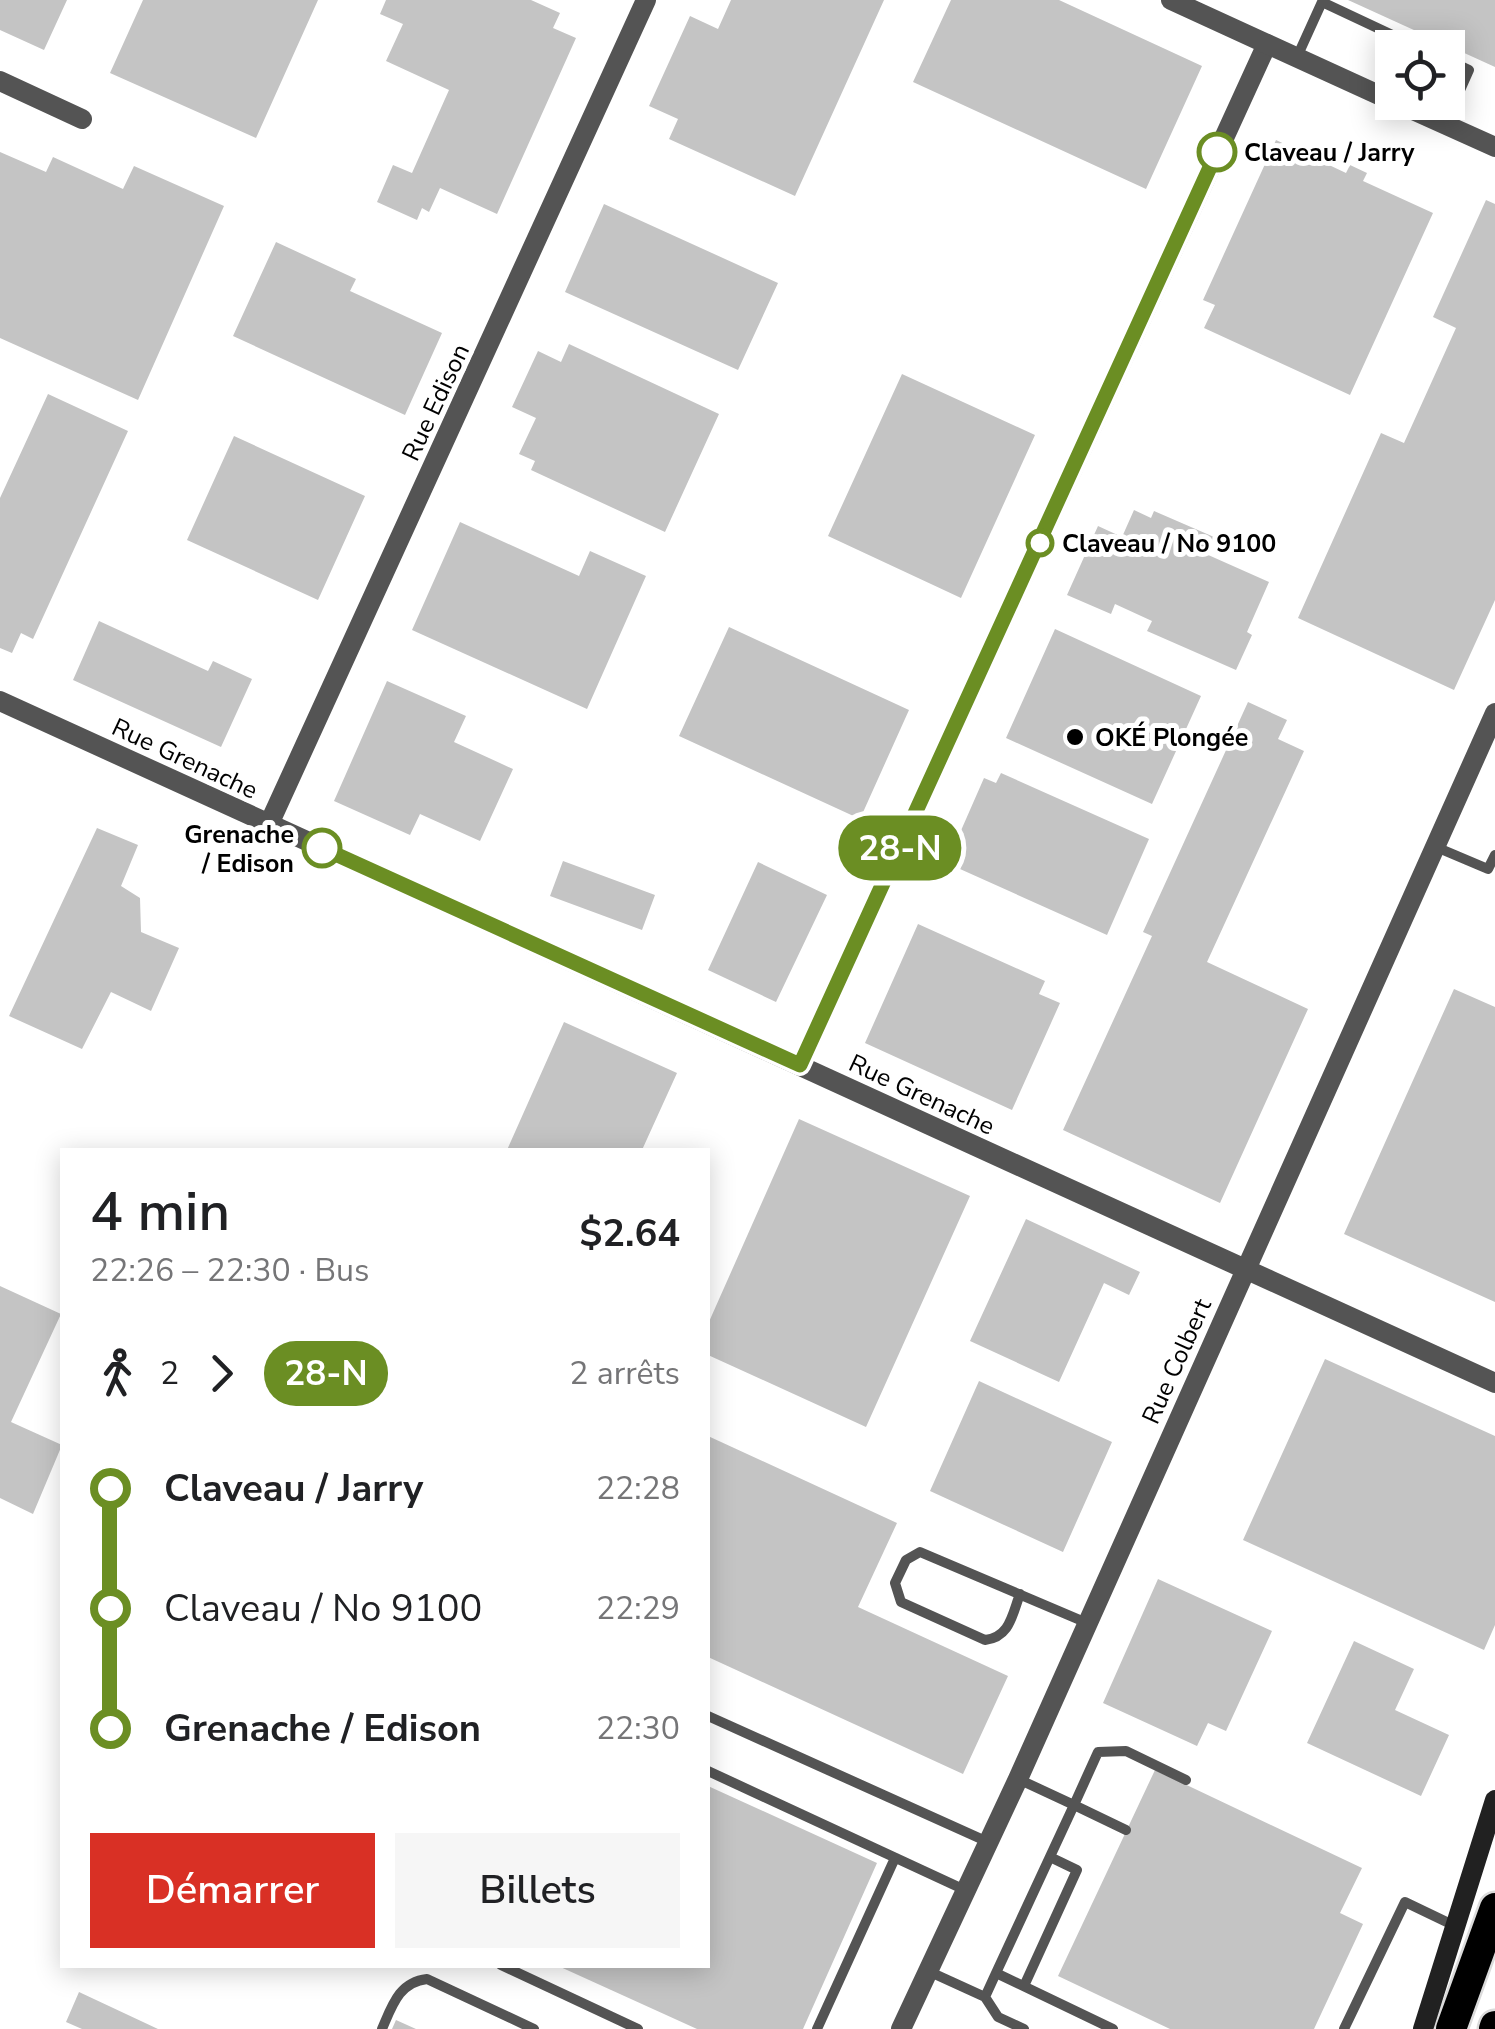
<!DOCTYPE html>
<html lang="fr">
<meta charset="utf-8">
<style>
body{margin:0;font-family:"Nunito Sans",sans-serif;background:#f6f6f6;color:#202124;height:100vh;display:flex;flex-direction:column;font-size:38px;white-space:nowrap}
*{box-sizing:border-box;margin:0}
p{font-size:32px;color:#757577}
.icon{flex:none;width:55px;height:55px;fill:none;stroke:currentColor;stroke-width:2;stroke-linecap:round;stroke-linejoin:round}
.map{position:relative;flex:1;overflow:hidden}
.details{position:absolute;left:60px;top:1148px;width:650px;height:820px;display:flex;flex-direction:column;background:#fff;border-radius:0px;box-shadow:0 5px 25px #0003}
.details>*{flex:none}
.badge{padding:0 20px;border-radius:32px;font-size:35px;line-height:65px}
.tools{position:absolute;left:1375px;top:30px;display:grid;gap:20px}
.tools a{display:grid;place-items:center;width:90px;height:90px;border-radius:0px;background:#fff;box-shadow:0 5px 25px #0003;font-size:50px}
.map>.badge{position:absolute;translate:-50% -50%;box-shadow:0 0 0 5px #fff}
.legs{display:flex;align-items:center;gap:15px;height:110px;padding:0 30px;font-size:32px}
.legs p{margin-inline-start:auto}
.headline{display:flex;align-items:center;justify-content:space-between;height:170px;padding:0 30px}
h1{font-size:55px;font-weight:600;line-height:75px}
.cta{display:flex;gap:20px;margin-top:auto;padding:20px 30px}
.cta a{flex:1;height:115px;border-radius:0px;background:#d93025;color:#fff;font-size:40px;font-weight:600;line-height:115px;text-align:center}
.cta a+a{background:#f6f6f6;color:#202124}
ul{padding:0 30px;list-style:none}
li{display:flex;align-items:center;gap:35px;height:120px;font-size:38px}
li i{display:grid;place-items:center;width:15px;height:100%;margin:0 12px;background:currentColor}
li i::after{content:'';width:25px;height:25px;margin:-12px;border:8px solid;border-radius:50%;background:#fff}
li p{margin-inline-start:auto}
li:first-child i{background:linear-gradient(#0000 50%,currentColor 0)}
li:last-child i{background:linear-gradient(currentColor 50%,#0000 0)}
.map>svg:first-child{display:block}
.building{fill:#c4c4c4}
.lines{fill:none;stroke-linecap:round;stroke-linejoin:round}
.motorway-casing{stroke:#dbdbdb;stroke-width:35}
.service{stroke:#545454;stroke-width:10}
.minor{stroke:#545454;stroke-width:20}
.tertiary{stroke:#545454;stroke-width:20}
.secondary{stroke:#212121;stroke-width:20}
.motorway{stroke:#000;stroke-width:30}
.line-1-casing{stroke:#fff;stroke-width:22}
.line-1{stroke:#6b8e23;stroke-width:15}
.stop-1-dot{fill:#fff;stroke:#6b8e23;stroke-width:5}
.poi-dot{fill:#000;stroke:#fff;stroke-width:4}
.labels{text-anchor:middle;stroke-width:10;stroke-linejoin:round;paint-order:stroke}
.stop-label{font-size:25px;font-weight:bold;fill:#000;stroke:#fff;text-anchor:start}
.street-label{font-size:25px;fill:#000;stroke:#fff}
.poi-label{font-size:25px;font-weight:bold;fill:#000;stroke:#fff;text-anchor:start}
</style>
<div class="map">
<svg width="1495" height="2029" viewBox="0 0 1495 2029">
<rect width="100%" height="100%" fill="#fff"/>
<path class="building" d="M0,0h67l-23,50 -44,-20z
M143,0h175l-62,138 -146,-65z
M386,0h145l29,13 -7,15 23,10 -79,176 -57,-26 -11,24 -7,-4 -5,12 -40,-18 16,-37 19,8 37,-83 -63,-29 17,-37 -23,-10z
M731,0h153l-89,196 -126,-57 9,-20 -29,-13 41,-90 28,13z
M951,0h108l143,66 -56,123 -233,-107z
M1348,0h147v67z
M1276,140l70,33 4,-8 17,8 -4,8 70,32 -83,182 -146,-67 11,-23 -12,-5z
M0,152l46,20 7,-15 70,32 11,-23 90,40 -86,194 -138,-62z
M1486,200l9,4v396l-41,90 -156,-72 83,-185 23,10 52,-115 -23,-11z
M604,204l174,79 -40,87 -173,-78z
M276,242l80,37 -6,12 92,42 -37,82 -172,-79z
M569,344l150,70 -54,118 -134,-62 4,-9 -16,-7 17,-36 -24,-11 26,-56 23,11z
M902,374l133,61 -74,163 -133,-62z
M48,394l80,37 -95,208 -12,-6 -9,20 -12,-5v-150z
M234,436l131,60 -47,104 -131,-60z
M1134,510l17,8 3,-7 60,26 -8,17 63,28 -22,50 5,3 -16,35 -89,-39 5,-10 -37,-17 -4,10 -44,-19 31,-69 24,11z
M460,522l119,54 11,-25 56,25 -59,133 -175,-79z
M99,621l109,50 5,-10 39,18 -31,68 -148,-67z
M729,627l180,83 -49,109 -181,-83z
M1055,629l146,67 -49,108 -146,-66z
M387,681l79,35 -12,26 59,27 -33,72 -60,-27 -10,21 -76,-34z
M1248,702l39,18 -9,19 26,12 -97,211 101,47 -88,194 -157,-73 89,-194 -9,-4z
M1001,773l148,66 -42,96 -147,-66 5,-12 -13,-6 32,-73 12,5z
M97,828l41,17 -17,41 19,12 1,34 38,16 -28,63 -40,-19 -29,57 -73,-33z
M563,861l92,34 -13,35 -92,-34z
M758,862l69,33 -51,107 -68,-32z
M918,924l127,57 -6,13 21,9 -48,107 -147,-67z
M1454,989l41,18v295l-151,-68z
M564,1022l113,51 -35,77h-135z
M799,1119l171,77 -104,231 -158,-72v-31z
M1026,1219l114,53 -11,23 -25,-12 -45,99 -89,-41z
M0,1286l61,28 -50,108 51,23 -29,69 -33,-16z
M1325,1359l170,77v189l-11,25 -241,-110z
M979,1381l133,61 -49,110 -133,-61z
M708,1436l189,87 -39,84 150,69 -45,98 -255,-117z
M1158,1579l114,52 -46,100 -18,-8 -11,23 -94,-43z
M1354,1641l60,28 -19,41 54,25 -28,61 -114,-53z
M1155,1770l207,98 -22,45 23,11 -49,105h-144l-112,-53z
M708,1786l169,77 -74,166h-106l-141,-64h152z
M79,1992l79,37h-76l-16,-7z
M396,2020l20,9h-24z"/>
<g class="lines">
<defs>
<path id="motorway" d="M1451,2029l44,-121
M1494,2029l1,-3"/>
</defs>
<use href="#motorway" class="motorway-casing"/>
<path class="service" d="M1297,57l25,-55 98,46
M1445,124l24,-54 -21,-10
M1436,847l52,22 7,-14
M1020,1594c-8,21 -10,43 -35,46l-84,-38 -6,-19 11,-23 14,-8 167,71
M708,1716l280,126
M708,1771l257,119
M1018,1779l56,26 -78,168 117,56
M1126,1830l-52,-25 24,-53 28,-1 60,29
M501,1965l137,64
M928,1971l57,26 11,-24
M1024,1986l53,-116 -27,-13
M985,1997l13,20 26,12
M382,2029c10,-23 17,-47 45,-50l107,50
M817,2029l78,-171
M1344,2029l61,-127 50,24"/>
<path class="minor" d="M0,81l82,38
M0,701l1495,682
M269,824l377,-824
M800,1065l467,-1021
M901,2029l117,-250 477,-1066"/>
<path class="tertiary" d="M1171,0l221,101
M1395,102l100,45"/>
<path class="secondary" d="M1423,2029l72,-229"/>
<use href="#motorway" class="motorway"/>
</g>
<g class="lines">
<defs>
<path id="line-1" d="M322,848l478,217 417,-913"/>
</defs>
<use href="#line-1" class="line-1-casing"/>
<use href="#line-1" class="line-1"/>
</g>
<g class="stop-1-dot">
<circle cx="1217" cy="152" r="18"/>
<circle cx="1040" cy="543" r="12"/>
<circle cx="322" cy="848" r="18"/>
</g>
<circle class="poi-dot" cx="1075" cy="737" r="10"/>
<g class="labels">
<g class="stop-label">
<text x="1244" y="161">Claveau / Jarry</text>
<text x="1062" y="552">Claveau / No 9100</text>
<text x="294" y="843" text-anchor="end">Grenache<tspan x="294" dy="29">/ Edison</tspan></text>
</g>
<g class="street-label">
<text transform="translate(435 402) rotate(-65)" y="9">Rue Edison</text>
<text transform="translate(185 758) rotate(25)" y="9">Rue Grenache</text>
<text transform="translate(922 1094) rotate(25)" y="9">Rue Grenache</text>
<text transform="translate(1176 1361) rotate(-66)" y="9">Rue Colbert</text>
</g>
<g class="poi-label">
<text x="1095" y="746">OKÉ Plongée</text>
</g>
</g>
</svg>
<div class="tools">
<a><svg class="icon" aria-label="locate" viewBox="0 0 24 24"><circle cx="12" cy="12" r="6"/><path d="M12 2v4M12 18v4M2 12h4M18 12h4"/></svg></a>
</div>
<b class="badge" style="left:900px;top:848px;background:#6b8e23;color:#fff">28-N</b>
<section class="details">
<div class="headline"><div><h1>4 min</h1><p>22:26 – 22:30 · Bus</p></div><b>$2.64</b></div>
<div class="legs"><svg class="icon" aria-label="walk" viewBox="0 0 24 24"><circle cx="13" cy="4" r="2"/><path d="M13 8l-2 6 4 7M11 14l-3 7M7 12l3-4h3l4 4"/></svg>2<svg class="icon" aria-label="forward" viewBox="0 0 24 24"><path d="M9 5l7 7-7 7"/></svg><b class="badge" style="background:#6b8e23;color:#fff">28-N</b><p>2 arrêts</p></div>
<ul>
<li><i style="color:#6b8e23"></i><b>Claveau / Jarry</b><p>22:28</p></li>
<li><i style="color:#6b8e23"></i><span>Claveau / No 9100</span><p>22:29</p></li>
<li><i style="color:#6b8e23"></i><b>Grenache / Edison</b><p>22:30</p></li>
</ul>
<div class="cta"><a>Démarrer</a><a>Billets</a></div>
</section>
</div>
